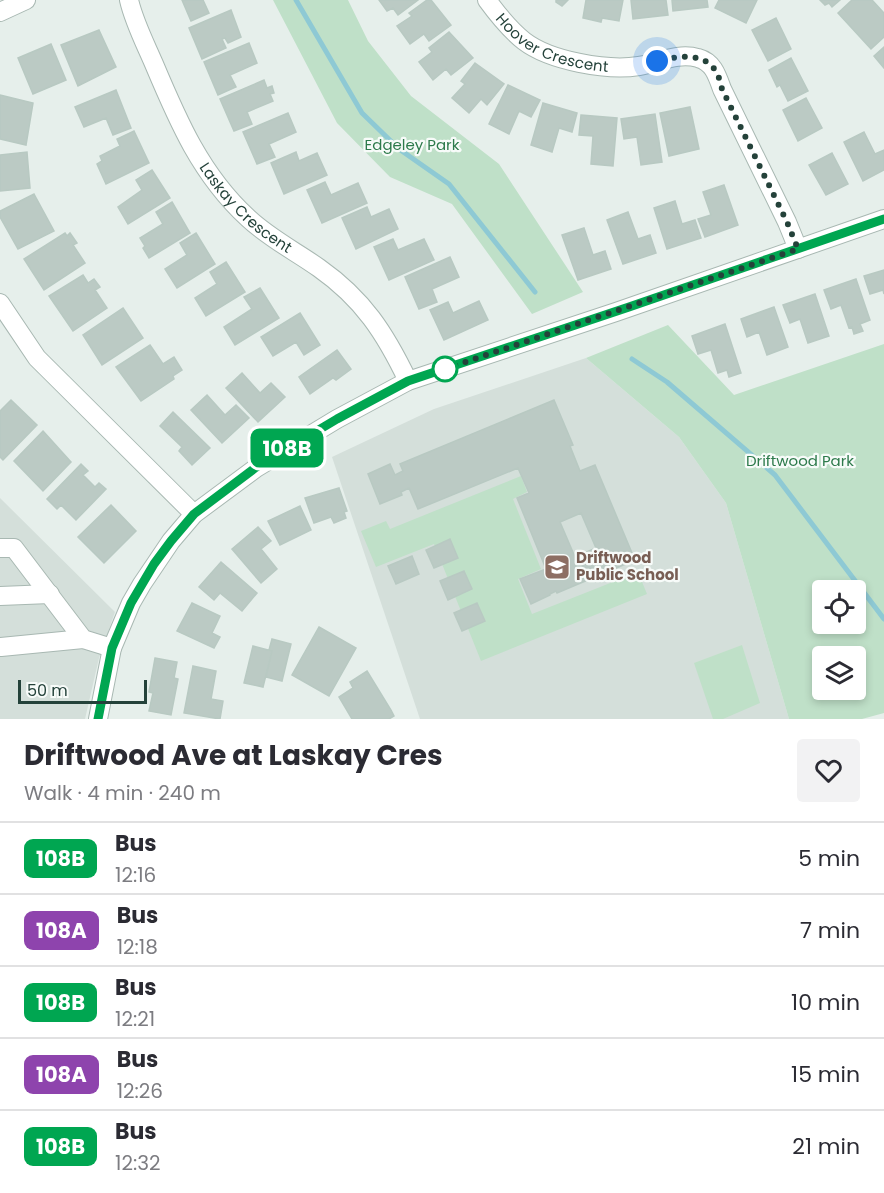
<!DOCTYPE html>
<meta charset="utf-8">
<style>
body{margin:0;font-family:Poppins,sans-serif;background:#f2f2f3;color:#2b2b33;height:100vh;display:flex;flex-direction:column;font-size:22px;white-space:nowrap}
*{box-sizing:border-box;margin:0}
p{font-size:20px;color:#7c7c81}
.icon{flex:none;width:33px;height:33px;fill:none;stroke:currentColor;stroke-width:2;stroke-linecap:round;stroke-linejoin:round}
.map{position:relative;height:719px;overflow:hidden}
.side{display:flex;flex-direction:column;background:#fff;flex:1}
.side>*{flex:none}
.badge{padding:0 12px;border-radius:9px;font-size:21px;line-height:39px}
.fabs{position:absolute;left:812px;top:580px;display:grid;gap:12px}
.fabs a{display:grid;place-items:center;width:54px;height:54px;border-radius:6px;background:#fff;box-shadow:0 3px 9px #0003;font-size:30px}
.scale{position:absolute;left:18px;bottom:15px;width:129px;box-sizing:border-box;padding-left:6px;border:3px solid #24423a;border-top:0;font-size:16px;line-height:21px;white-space:nowrap;color:#24423a;-webkit-text-stroke:4px #f7fbf9;paint-order:stroke}
.you{position:absolute;width:30px;height:30px;margin:-15px;border:4px solid #fff;border-radius:50%;background:#1a73e8;box-shadow:0 0 0 9px #1a73e833}
.map>.badge{position:absolute;translate:-50% -50%;box-shadow:0 0 0 3px #fff}
.round{display:grid;place-items:center;flex:none;width:63px;height:63px;border-radius:6px;background:#f2f2f3}
.overview{display:flex;align-items:center;justify-content:space-between;height:102px;padding:0 24px}
h1{font-size:28px;font-weight:700;line-height:45px}
ul{padding:0;list-style:none}
li{display:flex;align-items:center;gap:18px;height:72px;padding:0 24px;border-top:2px solid #e1e1e2}
li div{flex:1}
li b{display:block;font-size:22px}
li em{font-style:normal}
li .badge{min-width:66px;font-weight:700;text-align:center}
.map>svg:first-child{display:block}
.built{fill:#d4dfda}
.green{fill:#bfe0c8;fill-rule:evenodd}
.lines{fill:none;stroke-linecap:round;stroke-linejoin:round}
.stream{stroke:#8ec9d4;stroke-width:5}
.building{fill:#bbcac4;stroke:#b8c9c2;stroke-width:1.5;fill-rule:evenodd}
.minor-casing{stroke:#a8b8b2;stroke-width:20}
.minor{stroke:#fff;stroke-width:18}
.line-casing{stroke:#fff;stroke-width:14}
.line{stroke:#00a651;stroke-width:9}
.walk{stroke:#24423a;stroke-width:6;stroke-dasharray:0 10.8}
.stop-dot{fill:#fff;stroke:#00a651;stroke-width:3}
.labels{text-anchor:middle;stroke-width:4.5;stroke-linejoin:round;paint-order:stroke}
.street-label{font-size:15px;fill:#24423a;stroke:#f7fbf9}
.park-label{font-size:15px;fill:#2d7a4b;stroke:#f7fbf9}
.education-label{font-size:15px;font-weight:bold;fill:#785e54;stroke:#f7fbf9;text-anchor:start}
</style>
<div class="map">
<svg width="884" height="719" viewBox="0 0 884 719">
<rect width="100%" height="100%" fill="#e6efeb"/>
<path class="built" d="M586,358l93,79 47,66 63,216h-369l-88,-262 102,-48z
M0,498l115,114 -16,46 -14,61h-85z"/>
<path class="green" d="M273,0h75l20,41 43,55 88,68 84,128 -51,22 -80,-110 -62,-27 -53,-54z
M668,325l66,70 150,-51v369l-22,6h-73l-63,-216 -47,-66 -93,-79zM822,591h33v33h-33zM822,657h33v33h-33z
M521,476l6,16 -14,7 28,70 -23,10 14,35 106,-42 9,22 -166,67 -47,-117 -58,23 -15,-36 25,-10 4,8z
M742,645l18,58 -37,16h-10l-19,-56z"/>
<g class="lines">
<path class="stream" d="M296,0l66,113 37,36 50,35 86,108
M632,359l35,23 108,93 109,144"/>
</g>
<path class="building" d="M182,0h21l6,13 -18,8z
M379,0h39l-20,15 -5,-7 -6,3z
M427,0h4l20,25 -22,16 -5,-7 -14,10 -13,-18 15,-10 -3,-3z
M556,0h12l-6,6 -6,-4z
M586,0h37l-4,21 -17,-3 -1,4 -18,-4z
M631,0h35l2,15 -35,4z
M672,0h35l1,7 -35,4z
M719,0h38l-11,23 -31,-15z
M820,0h20l-8,7 -3,-4 -4,2z
M852,0h20l12,13v24l-13,12 -33,-36z
M231,10l10,27 -13,6 -3,-5 -3,1 4,9 -24,11 -13,-31z
M776,18l15,31 -23,12 -16,-31z
M99,30l17,37 -38,19 -17,-41z
M449,32l24,26 -22,17 -5,-6 -13,11 -14,-18 13,-10 -3,-4z
M249,43l8,20 -27,12 6,12 -18,8 -14,-33z
M51,44l15,36 -33,14 -15,-36z
M884,47v21l-10,-12z
M791,58l17,33 -20,10 -8,-16 -3,2 -8,-17z
M475,63l29,21 -17,21 -6,-6 -12,14 -17,-15 13,-14 -4,-3z
M264,80l3,8 5,-2 2,7 -4,1 3,7 -26,11 5,12 -18,7 -14,-32z
M508,85l32,15 -9,17 -12,-6 -10,23 -20,-10z
M116,90l15,38 -18,7 -7,-17 -22,9 -9,-20z
M0,95l33,8 -7,42 -26,-6z
M806,98l16,30 -24,13 -15,-31z
M543,103l34,10 -5,19 -13,-4 -7,24 -21,-7z
M690,107l9,42 -30,7 -9,-43z
M288,113l8,19 -27,12 6,13 -18,7 -14,-32z
M655,114l7,48 -21,3 -4,-28 -13,2 -3,-20z
M581,115l36,3 -4,48 -22,-2 2,-28 -14,-1z
M134,131l15,32 -43,21 -9,-20 5,-3 -2,-5 20,-10 -3,-7z
M864,132l11,22 9,-4v20l-21,11 -19,-39z
M27,152l3,36 -30,3v-36z
M296,152l3,9 18,-8 10,22 -43,19 -13,-31z
M832,153l16,31 -22,11 -17,-30z
M152,170l18,28 -42,26 -10,-17 24,-17 -6,-10z
M325,182l6,13 27,-12 9,20 -45,20 -15,-33z
M724,185l14,40 -33,12 -7,-18 13,-4 -8,-23z
M34,194l20,37 -36,18 -18,-32v-6z
M675,201l7,23 13,-4 6,18 -34,11 -13,-41z
M172,202l18,31 -41,25 -6,-10 2,-2 -5,-8 23,-14 -7,-12z
M367,207l4,10 18,-8 9,20 -42,20 -14,-31z
M628,212l10,27 12,-4 6,18 -33,11 -16,-44z
M584,228l9,27 12,-4 6,18 -33,11 -16,-45z
M65,233l2,3 3,-3 7,10 -4,2 12,18 -41,27 -20,-31z
M196,233l19,31 -38,24 -12,-19 22,-14 -7,-12z
M393,239l5,11 26,-11 10,21 -45,20 -15,-33z
M450,257l9,20 -27,12 5,13 -18,7 -14,-32z
M226,262l19,30 -39,24 -11,-18 22,-14 -7,-12z
M884,270v24l-1,-4 -13,4 -6,-18z
M83,275l5,8 6,-4 6,8 -5,3 12,18 -34,23 -24,-35z
M856,279l14,41 -10,4 3,7 -9,3 -2,-7 -3,1 -8,-23 -10,4 -7,-19z
M260,288l19,30 -44,27 -11,-18 28,-18 -8,-12z
M815,294l14,42 -21,7 -8,-24 -10,4 -7,-18z
M479,301l9,19 -44,20 -14,-30 18,-8 5,11z
M774,307l14,40 -21,8 -8,-23 -12,5 -6,-18z
M123,308l20,30 -41,27 -19,-30z
M300,313l20,32 -16,10 -8,-13 -23,14 -12,-19z
M725,324l16,49 -12,4 -2,-7 -9,3 -7,-23 -13,4 -6,-18z
M150,345l13,19 11,-7 8,13 -9,6 1,3 -33,22 -25,-34z
M337,350l14,19 -15,11 -3,-2 -23,16 -11,-17z
M242,373l18,20 11,-10 14,14 -27,25 -32,-34z
M207,395l18,20 11,-10 13,13 -27,25 -31,-33z
M11,400l26,25 -34,35 -3,-3v-46z
M554,400l19,45 -3,1 10,25 15,-6 40,95 -78,33 -1,-2 -6,3v1l-19,9 -11,-25 26,-10 -29,-71 12,-5 -11,-25 -100,41 -9,-21 -8,4 1,3 -22,9 -12,-30 22,-10 5,11 8,-4 -3,-7zM581,513l15,35 -21,9 -15,-35z
M173,412l37,36 -18,17 -13,-14 3,-4 -22,-21z
M43,431l28,31 -28,29 -29,-30z
M81,464l7,7 -5,4 12,12 4,-4 7,6 -30,31 -15,-15 -4,4 -10,-10z
M339,488l8,23 -3,1 2,6 -12,5 -3,-6 -17,6 -9,-25z
M111,505l25,26 -32,32 -26,-26z
M300,506l11,24 -31,15 -12,-24z
M258,527l13,14 -10,8 16,20 -16,14 -29,-34z
M450,539l8,19 -24,10 -8,-18z
M412,556l7,18 -23,10 -8,-18z
M221,562l36,31 -15,18 -22,-18 -6,7 -15,-13z
M464,571l8,18 -24,11 -8,-19z
M192,603l28,13 -8,17 8,4 -6,11 -37,-17z
M477,603l8,18 -23,10 -8,-18z
M319,627l37,21 -27,48 -37,-21z
M272,639l19,5 -9,37 -16,-4 6,-26 -3,-1z
M253,646l19,5 -9,36 -19,-4z
M155,658l22,4 -3,16 4,1 -7,36 -22,-4 4,-18 -4,-1z
M193,666l23,5 -5,28 12,2 -3,18 -36,-6z
M367,671l24,39 3,6 -5,3h-37l-13,-22 14,-9 -3,-6z"/>
<g class="lines">
<defs>
<g id="minor">
<path id="s1" d="M129,0c5,22 16,43 25,64 24,57 47,111 94,154 21,20 47,33 71,50 44,31 66,65 89,113"/>
<path id="s2" d="M487,0c11,15 22,29 37,41 26,20 83,30 115,25 19,-3 39,-14 59,-8 15,4 19,17 24,31l65,133 11,27"/>
<path d="M0,12l26,-12"/>
<path d="M0,303l37,55 157,156"/>
<path d="M0,548h14l69,91 29,9"/>
<path d="M0,596l50,-2"/>
<path d="M1,647l82,-8"/>
<path d="M98,719l14,-71 19,-45 11,-19 29,-43 23,-27 62,-46 81,-49 71,-38 208,-69 268,-93"/>
</g>
</defs>
<use href="#minor" class="minor-casing"/>
<use href="#minor" class="minor"/>
</g>
<g class="lines">
<defs>
<path id="line" d="M98,719l14,-71 19,-45 23,-39 17,-23 23,-27 61,-46 82,-49 71,-38 221,-74 255,-88"/>
</defs>
<use href="#line" class="line-casing"/>
<use href="#line" class="line"/>
<path class="walk" d="M445,369l353,-120 -11,-27 -65,-133c-2,-6 -3,-14 -7,-19 -13,-19 -39,-13 -58,-9"/>
</g>
<defs>
<symbol id="school-square" viewBox="-11 -11 22 22"><rect x="-9" y="-9" width="18" height="18" rx="4" fill="#8d6e63" stroke="#f7fbf9"/><path d="M0-5L7-2L0 1L-7-2ZM-4 1L0 2.5L4 1V4Q0 6-4 4Z" fill="#fff"/></symbol>
</defs>
<g fill-rule="evenodd">
<use href="#school-square" x="542" y="552" width="30" height="30"/>
</g>
<circle class="stop-dot" cx="445" cy="369" r="12"/>
<g class="labels">
<g class="street-label">
<text dy="5" stroke="none"><textPath href="#s2" startOffset="82">Hoover Crescent</textPath></text>
<text dy="5" stroke="none"><textPath href="#s1" startOffset="242">Laskay Crescent</textPath></text>
</g>
<g class="park-label">
<text x="412" y="150">Edgeley Park</text>
<text x="800" y="466">Driftwood Park</text>
</g>
<g class="education-label">
<text x="576" y="563">Driftwood<tspan x="576" dy="17">Public School</tspan></text>
</g>
</g>
</svg>
<div class="fabs">
<a><svg class="icon" aria-label="locate" viewBox="0 0 24 24"><circle cx="12" cy="12" r="6"/><path d="M12 2v4M12 18v4M2 12h4M18 12h4"/></svg></a>
<a><svg class="icon" aria-label="layers" viewBox="0 0 24 24"><path d="M12 4l9 5-9 5-9-5zM3 14l9 5 9-5"/></svg></a>
</div>
<div class="scale">50 m</div>
<div class="you" style="left:657px;top:61px"></div>
<b class="badge" style="left:287px;top:448px;background:#00a651;color:#fff">108B</b>
</div>
<section class="side">
<div class="overview"><div><h1>Driftwood Ave at Laskay Cres</h1><p>Walk · 4 min · 240 m</p></div><a class="round"><svg class="icon" aria-label="heart" viewBox="0 0 24 24"><path d="M12 20l-8-8c-3-5 5-10 8-4 3-6 11-1 8 4z"/></svg></a></div>
<ul>
<li><span class="badge" style="background:#00a651;color:#fff">108B</span><div><b>Bus</b><p>12:16</p></div><em>5 min</em></li>
<li><span class="badge" style="background:#8e44ad;color:#fff">108A</span><div><b>Bus</b><p>12:18</p></div><em>7 min</em></li>
<li><span class="badge" style="background:#00a651;color:#fff">108B</span><div><b>Bus</b><p>12:21</p></div><em>10 min</em></li>
<li><span class="badge" style="background:#8e44ad;color:#fff">108A</span><div><b>Bus</b><p>12:26</p></div><em>15 min</em></li>
<li><span class="badge" style="background:#00a651;color:#fff">108B</span><div><b>Bus</b><p>12:32</p></div><em>21 min</em></li>
</ul>
</section>
